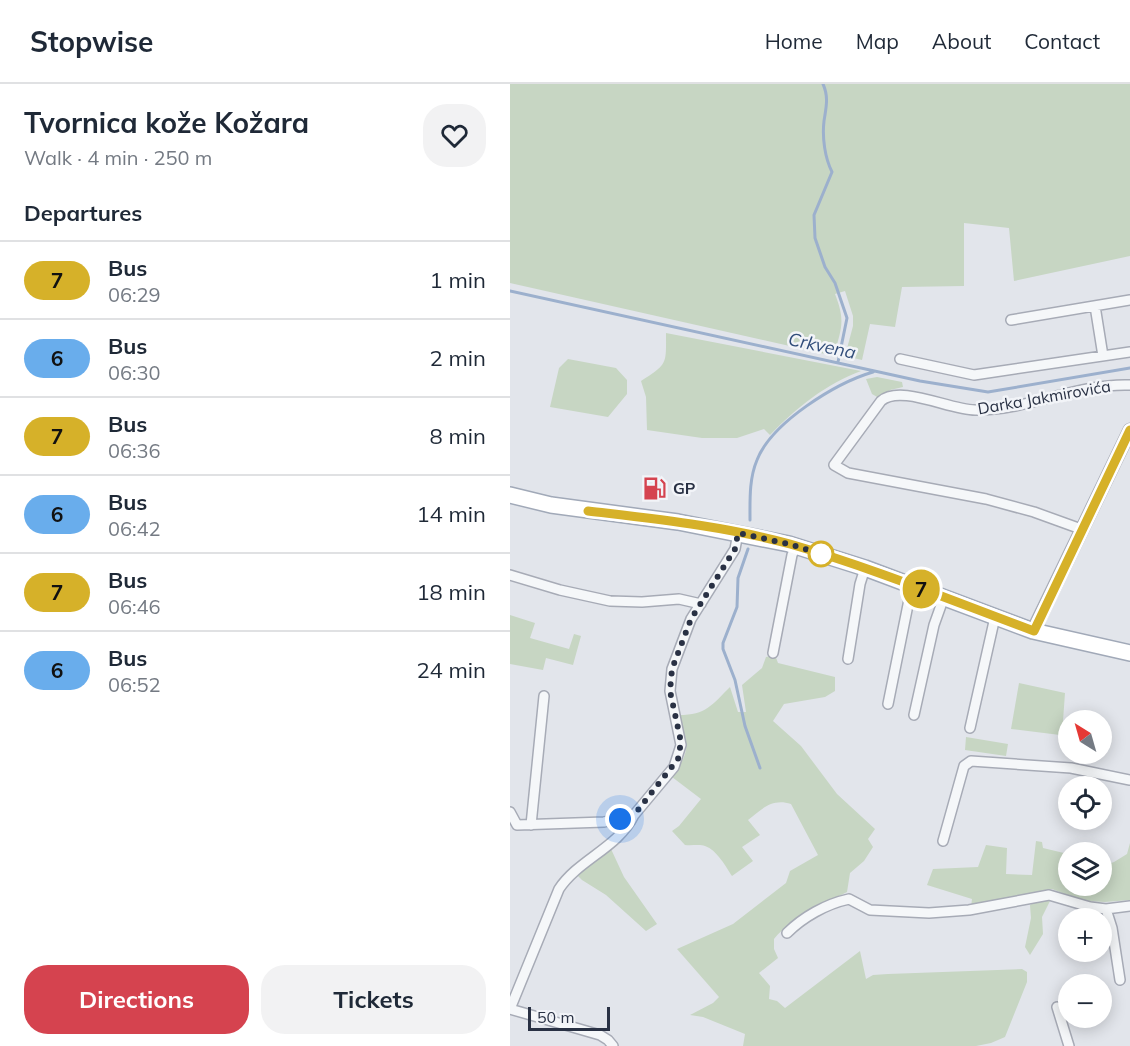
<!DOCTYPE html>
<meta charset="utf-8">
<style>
body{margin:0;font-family:Mulish,sans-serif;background:#f2f2f3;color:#1f2937;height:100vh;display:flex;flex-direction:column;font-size:22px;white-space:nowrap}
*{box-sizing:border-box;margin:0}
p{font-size:20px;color:#747a83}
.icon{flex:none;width:33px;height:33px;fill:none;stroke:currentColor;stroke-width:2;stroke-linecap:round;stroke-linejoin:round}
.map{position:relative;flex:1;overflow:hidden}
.panel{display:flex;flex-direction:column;background:#fff;width:510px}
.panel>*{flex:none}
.badge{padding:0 12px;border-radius:20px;font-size:21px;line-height:39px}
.needle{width:39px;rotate:323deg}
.fabs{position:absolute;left:548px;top:626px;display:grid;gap:12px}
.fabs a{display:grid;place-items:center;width:54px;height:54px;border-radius:50%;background:#fff;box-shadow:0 3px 15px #0003;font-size:30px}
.scale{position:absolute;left:18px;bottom:15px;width:82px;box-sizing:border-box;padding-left:6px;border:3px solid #293144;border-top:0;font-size:16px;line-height:21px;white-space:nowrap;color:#293144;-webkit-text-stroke:4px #f2f4f8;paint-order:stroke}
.you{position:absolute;width:30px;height:30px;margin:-15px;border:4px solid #fff;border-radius:50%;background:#1a73e8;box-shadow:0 0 0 9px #1a73e833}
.map>.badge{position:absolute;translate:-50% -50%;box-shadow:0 0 0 3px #fff}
h2{padding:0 24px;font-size:22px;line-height:54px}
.round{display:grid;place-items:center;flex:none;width:63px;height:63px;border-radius:24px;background:#f2f2f3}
.summary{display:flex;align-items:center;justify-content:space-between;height:102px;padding:0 24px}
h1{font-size:28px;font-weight:700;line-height:45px}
.cta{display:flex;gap:12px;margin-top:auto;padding:12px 24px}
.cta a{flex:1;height:69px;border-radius:24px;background:#d5434f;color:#fff;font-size:24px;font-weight:700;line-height:69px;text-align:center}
.cta a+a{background:#f2f2f3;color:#1f2937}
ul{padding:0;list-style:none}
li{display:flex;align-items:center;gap:18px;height:78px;padding:0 24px;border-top:2px solid #e0e1e3}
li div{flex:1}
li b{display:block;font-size:22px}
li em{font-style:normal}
li .badge{min-width:66px;font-weight:700;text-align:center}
header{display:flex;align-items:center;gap:36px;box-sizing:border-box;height:84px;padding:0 30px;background:#fff;border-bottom:2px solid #e0e1e3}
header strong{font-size:28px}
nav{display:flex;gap:33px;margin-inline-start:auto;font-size:21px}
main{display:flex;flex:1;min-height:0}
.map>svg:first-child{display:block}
.green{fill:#c7d6c3}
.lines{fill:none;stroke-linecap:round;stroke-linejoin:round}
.stream{stroke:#9cb0cd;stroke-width:3}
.minor-casing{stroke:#a7abb6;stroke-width:12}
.tertiary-casing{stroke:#a7abb6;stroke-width:15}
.primary-casing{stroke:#a1a9b8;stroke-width:18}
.minor{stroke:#f5f7f9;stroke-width:9}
.tertiary{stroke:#f5f7f9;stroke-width:12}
.primary{stroke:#fff;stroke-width:15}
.line-casing{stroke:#fff;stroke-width:14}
.line{stroke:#d6b129;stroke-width:9}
.walk{stroke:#293144;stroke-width:6;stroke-dasharray:0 10.8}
.stop-dot{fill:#fff;stroke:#d6b129;stroke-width:3}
.labels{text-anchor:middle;stroke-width:5;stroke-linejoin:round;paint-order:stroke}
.street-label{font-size:16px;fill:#293144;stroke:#f2f4f8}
.poi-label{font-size:16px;font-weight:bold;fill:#293144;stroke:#f2f4f8;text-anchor:start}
.water-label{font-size:18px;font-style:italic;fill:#314d7a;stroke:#f2f4f8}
</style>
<header>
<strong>Stopwise</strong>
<nav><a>Home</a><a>Map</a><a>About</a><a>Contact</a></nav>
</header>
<main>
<section class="panel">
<div class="summary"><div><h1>Tvornica kože Kožara</h1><p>Walk · 4 min · 250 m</p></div><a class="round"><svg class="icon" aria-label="heart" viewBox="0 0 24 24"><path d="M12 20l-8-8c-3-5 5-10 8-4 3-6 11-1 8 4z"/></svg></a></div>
<h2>Departures</h2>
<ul>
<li><span class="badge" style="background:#d6b129;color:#111">7</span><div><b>Bus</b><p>06:29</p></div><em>1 min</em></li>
<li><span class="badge" style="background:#69adec;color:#111">6</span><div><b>Bus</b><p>06:30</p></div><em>2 min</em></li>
<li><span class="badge" style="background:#d6b129;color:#111">7</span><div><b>Bus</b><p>06:36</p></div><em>8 min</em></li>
<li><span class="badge" style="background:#69adec;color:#111">6</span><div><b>Bus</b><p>06:42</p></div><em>14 min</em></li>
<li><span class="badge" style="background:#d6b129;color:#111">7</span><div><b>Bus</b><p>06:46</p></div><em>18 min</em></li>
<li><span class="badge" style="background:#69adec;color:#111">6</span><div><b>Bus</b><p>06:52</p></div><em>24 min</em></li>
</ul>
<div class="cta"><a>Directions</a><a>Tickets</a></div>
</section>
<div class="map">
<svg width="620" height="962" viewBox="0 0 620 962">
<rect width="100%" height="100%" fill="#e2e5eb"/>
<path class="green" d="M0,0h620v172l-116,25 -5,-53 -45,-5v63l-62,1 -7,40 -25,-3 -8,36 -17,-4 8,-30v-10l-8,-25 -10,3c11,28 6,34 -1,62l-324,-73z
M156,249l195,38c-34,12 -66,38 -91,64l-6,-6 -27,9h-35l-55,-8 -1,-33 -5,-16c27,-17 25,-17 25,-48z
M58,275l48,9 11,12v14l-19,23 -58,-10 9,-39z
M367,293l25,5 1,5 -13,3 -11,8 -7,-4 -6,-15z
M0,531l25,8 -5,15 39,11 5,-15 7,2 -8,29 -27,-7 -3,12 -33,-6z
M265,571l3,8 57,14v14l-10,6 -41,7 -11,17 28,25 36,48 38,35 -7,10 5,8 -9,14 -14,12 -3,19c-26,13 -54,24 -73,47v10l4,9 -19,15 11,13 -1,13 8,2 8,7 75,-57 6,28 7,-4 15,-1 134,-5 5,3v10l-22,55 -14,6 -15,3h-233l2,-12 -42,-17 -13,-2 23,-12 6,-6 -42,-48 56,-25 53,-41 4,-12 28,-16 -27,-51c-19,-6 -29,5 -43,16l12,15 -18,12 11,14 -21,15c-6,-9 -15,-26 -27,-30 -5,-2 -14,0 -20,-1l-13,-14 7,-5 22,-27 -29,-22c21,-31 14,-28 7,-62 27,0 33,-10 51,-28l8,25h8l-4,-27 20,-17 4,-11z
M509,599l46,10 -2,28 5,1v14l-57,-7z
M456,653l42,7 -2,12 -41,-6z
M526,757l6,1 1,6 25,6v31h33l1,-19 12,-4 13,-8 3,-11v57l-25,2 -16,-1 -19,-5 -18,-7 -81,18 1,-8 -45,-14 6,-16 45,-2 8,-22 21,3 -1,26 26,1z
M101,765l13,28 33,47 -11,7 -40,-36 -24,-15 -5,-5 16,-15z
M527,817h13l-8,16 1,17 -13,21 -5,-8 6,-29 -1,-13z"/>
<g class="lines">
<path class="stream" d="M313,0c6,13 3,24 1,37 -2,17 1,37 8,51l-18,43 1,23 10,29 10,16 12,35 -9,44
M0,207l410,90 68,11 142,-24
M240,436c0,-20 -1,-41 7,-60 15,-38 79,-77 116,-88
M238,465l-10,29 -1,29 -14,36v6l12,31 10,46 15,42"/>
<defs>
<path id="minor" d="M585,222l8,50
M501,236l119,-20
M390,275l74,16 156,-23
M571,445l-47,-17 -48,-13 -138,-26 -14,-8 47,-64c19,-17 69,9 94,9 52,1 102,-27 155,-25
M0,491l50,15 50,11 32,1 37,-3 22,5
M263,569l19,-98 4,-9
M338,575l12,-75 5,-16
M378,620l24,-119
M404,631l20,-90 10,-28
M460,644l25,-111
M0,728l7,13 87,-3 30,-7 40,-48 7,-22 -11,-54 2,-22 19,-50 44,-70 3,-16
M21,741l13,-129
M433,757l21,-75 7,-5 100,7 59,12
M596,825l6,19 8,52
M277,849c16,-16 39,-29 62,-34l21,11 59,3 40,-3 80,-15 41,12 16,2 24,-3
M547,923l12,39
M0,925l49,-120c20,-30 59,-41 75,-74
M0,925l90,26 8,5 5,6"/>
<path id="tertiary" d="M523,547l97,-201"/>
<path id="primary" d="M0,411l41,10 127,17 111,22 76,24 168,63 97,22"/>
</defs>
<use href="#minor" class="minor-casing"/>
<use href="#tertiary" class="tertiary-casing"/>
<use href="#primary" class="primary-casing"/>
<use href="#minor" class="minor"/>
<use href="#tertiary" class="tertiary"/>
<use href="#primary" class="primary"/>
</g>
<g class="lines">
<defs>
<path id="line" d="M78,427c67,8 136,15 202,33 83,24 163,57 244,87l96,-201"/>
</defs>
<use href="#line" class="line-casing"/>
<use href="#line" class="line"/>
<path class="walk" d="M110,735l14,-4 44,-56 3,-17 -11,-51 2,-22 19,-50 44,-70 3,-16 51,11 32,10"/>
</g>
<defs>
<symbol id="fuel-bare" viewBox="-9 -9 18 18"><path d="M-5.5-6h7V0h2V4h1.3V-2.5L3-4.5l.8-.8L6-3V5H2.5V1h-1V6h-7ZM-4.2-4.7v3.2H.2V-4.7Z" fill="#d5434f" stroke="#f2f4f8" stroke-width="2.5" paint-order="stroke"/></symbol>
</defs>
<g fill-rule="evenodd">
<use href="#fuel-bare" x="128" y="388" width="33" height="33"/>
</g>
<circle class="stop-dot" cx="311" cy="470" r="12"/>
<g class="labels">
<g class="street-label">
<text transform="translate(534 313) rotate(-10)" y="6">Darka Jakmirovića</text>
</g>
<g class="poi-label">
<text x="163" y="410">GP</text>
</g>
<g class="water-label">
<text transform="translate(312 262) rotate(12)" y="6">Crkvena</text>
</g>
</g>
</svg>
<div class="fabs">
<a><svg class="needle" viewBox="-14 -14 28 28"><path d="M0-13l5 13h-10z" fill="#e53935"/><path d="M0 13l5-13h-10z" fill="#747a83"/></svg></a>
<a><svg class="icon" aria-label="locate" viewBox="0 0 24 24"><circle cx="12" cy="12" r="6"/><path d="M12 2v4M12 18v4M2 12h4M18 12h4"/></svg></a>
<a><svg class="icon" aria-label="layers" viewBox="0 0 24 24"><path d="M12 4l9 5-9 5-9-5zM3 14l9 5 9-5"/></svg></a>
<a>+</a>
<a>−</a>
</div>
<div class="scale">50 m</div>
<div class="you" style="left:110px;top:735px"></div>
<b class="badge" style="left:411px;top:505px;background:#d6b129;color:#111">7</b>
</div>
</main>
